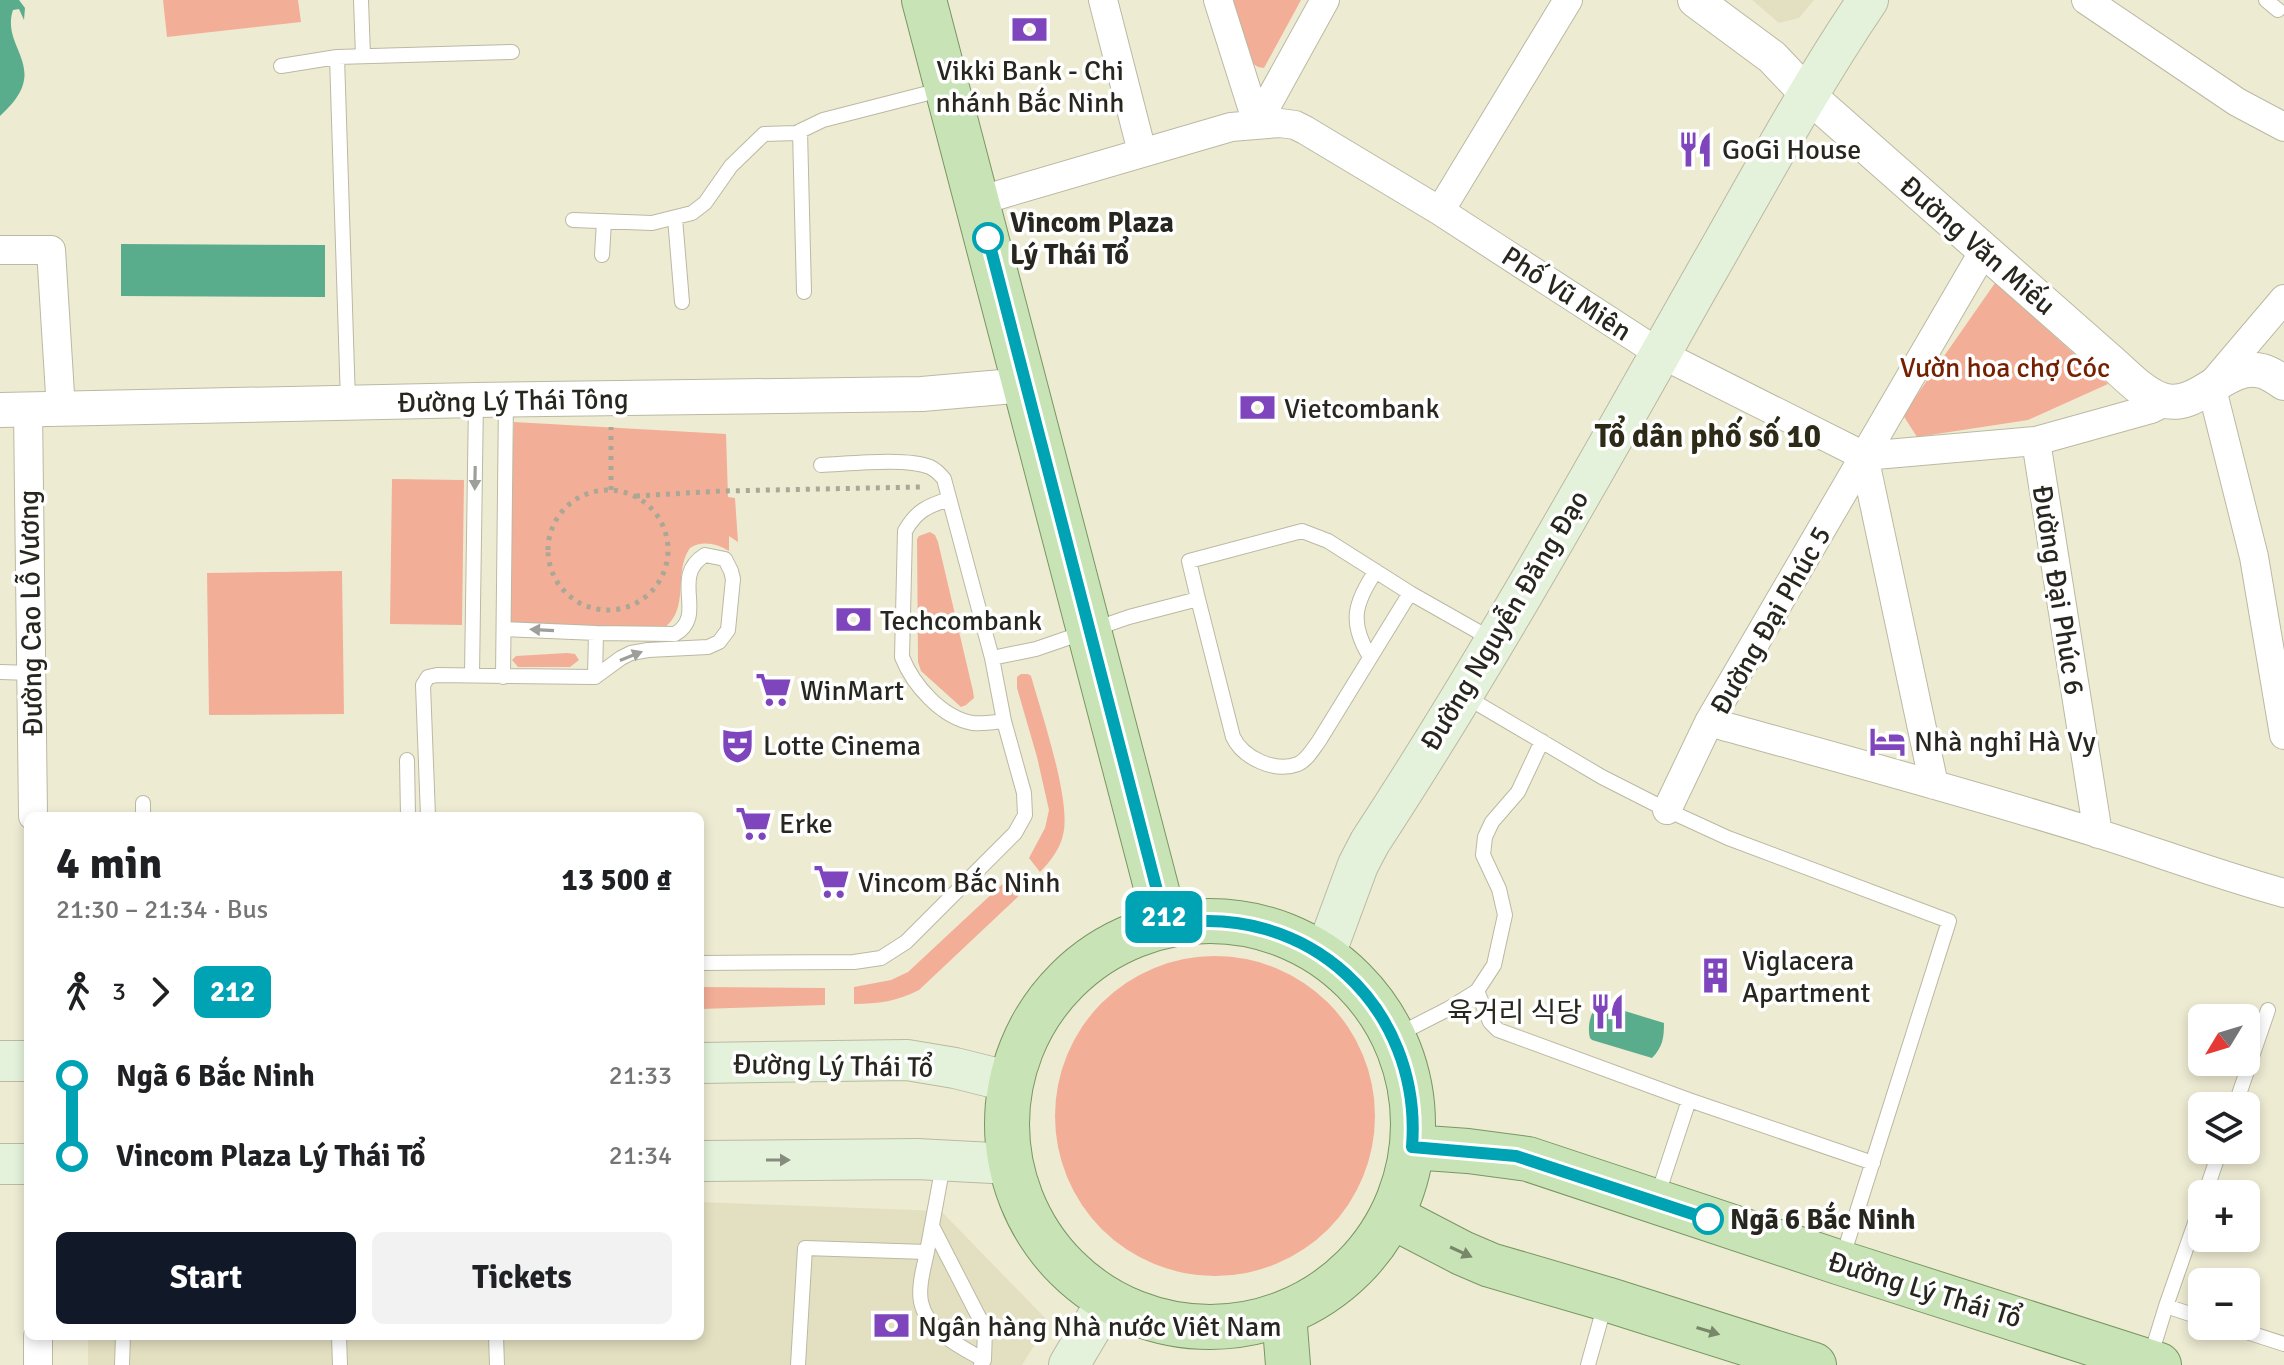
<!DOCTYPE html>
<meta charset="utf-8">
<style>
body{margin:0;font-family:Signika,"Noto Sans KR",sans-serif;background:#f2f2f2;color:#202124;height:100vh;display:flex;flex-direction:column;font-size:30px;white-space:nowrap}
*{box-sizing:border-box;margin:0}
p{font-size:26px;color:#757577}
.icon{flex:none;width:44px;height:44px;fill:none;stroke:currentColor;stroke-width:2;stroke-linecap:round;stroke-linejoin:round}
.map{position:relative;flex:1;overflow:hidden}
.side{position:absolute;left:24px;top:812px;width:680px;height:528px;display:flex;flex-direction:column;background:#fff;border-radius:12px;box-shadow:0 4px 12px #0003}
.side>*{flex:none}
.badge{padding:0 16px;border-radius:12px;font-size:28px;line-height:52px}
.needle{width:52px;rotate:232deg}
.controls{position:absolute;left:2188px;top:1004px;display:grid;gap:16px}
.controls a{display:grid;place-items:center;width:72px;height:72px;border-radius:12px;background:#fff;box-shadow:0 4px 12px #0003;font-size:40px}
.map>.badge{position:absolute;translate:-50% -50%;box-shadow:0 0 0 4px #fff}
.legs{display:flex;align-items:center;gap:12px;height:88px;padding:0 32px;font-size:26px}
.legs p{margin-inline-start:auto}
.head{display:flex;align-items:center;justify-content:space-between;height:136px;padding:0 32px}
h1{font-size:44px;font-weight:700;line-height:60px}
.button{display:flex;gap:16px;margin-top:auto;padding:16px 32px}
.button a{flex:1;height:92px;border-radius:12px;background:#111827;color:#fff;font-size:32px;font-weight:700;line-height:92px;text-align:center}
.button a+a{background:#f2f2f2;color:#202124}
ul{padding:0 32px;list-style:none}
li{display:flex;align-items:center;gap:28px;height:80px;font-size:30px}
li i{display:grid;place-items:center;width:12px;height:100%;margin:0 10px;background:currentColor}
li i::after{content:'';width:20px;height:20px;margin:-10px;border:6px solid;border-radius:50%;background:#fff}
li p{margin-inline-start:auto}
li:first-child i{background:linear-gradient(#0000 50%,currentColor 0)}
li:last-child i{background:linear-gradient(currentColor 50%,#0000 0)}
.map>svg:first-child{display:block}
.built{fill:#e3e0c1}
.green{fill:#f3ae98}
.water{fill:#5aad8c}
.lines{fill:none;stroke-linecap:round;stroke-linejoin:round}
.service-casing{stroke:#bbb9a2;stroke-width:16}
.minor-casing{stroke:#bbb9a2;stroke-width:30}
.tertiary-casing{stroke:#bbb9a2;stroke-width:36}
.secondary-casing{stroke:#bbb9a2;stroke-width:42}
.primary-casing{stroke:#799662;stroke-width:46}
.path{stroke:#aaa795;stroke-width:5;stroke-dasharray:4 6;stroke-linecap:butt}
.service{stroke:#fff;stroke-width:14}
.minor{stroke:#fff;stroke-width:28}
.tertiary{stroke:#fff;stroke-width:34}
.secondary{stroke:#e4f2db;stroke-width:40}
.primary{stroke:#c8e4b6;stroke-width:44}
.oneway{fill:#9e9e9a}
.oneway2{fill:#868c7d}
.oneway3{fill:#78866a}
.line-1-casing{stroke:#fff;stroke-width:18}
.line-1{stroke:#00a3b4;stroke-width:12}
.stop-1-dot{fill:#fff;stroke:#00a3b4;stroke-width:4}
.labels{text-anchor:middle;stroke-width:7;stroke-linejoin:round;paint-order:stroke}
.poi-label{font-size:28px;fill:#28271f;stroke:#fff;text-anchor:start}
.stop-label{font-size:28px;font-weight:bold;fill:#28271f;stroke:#fff;text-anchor:start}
.street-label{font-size:28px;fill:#28271f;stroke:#fff}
.park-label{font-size:28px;fill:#752000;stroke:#fff}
.quarter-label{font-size:32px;font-weight:bold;fill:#2d2b18;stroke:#fff}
</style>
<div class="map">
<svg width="2284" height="1365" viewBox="0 0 2284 1365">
<rect width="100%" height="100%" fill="#eeebd3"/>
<path class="built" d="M1752,0h62l-15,18 -20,5z
M700,1202l241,9 108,111 -27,43h-934v-29h612z"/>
<path class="green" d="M163,0h135l3,22 -134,15z
M1232,0h69l-37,68 -6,-1 -6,-4z
M1995,283l113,101 -80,36 -111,17 -14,-22z
M514,422l212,12 2,63 7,1 3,44 -9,-6v15c-11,-7 -27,-11 -39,-3 -18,26 2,63 -29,82l-156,-1z
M392,479l72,1 -2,145 -72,-1z
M930,532l5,3 3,7 35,149 1,7 -8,7 -5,2 -40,-36 -3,-9 -1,-123 2,-3z
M342,571l2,143 -135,1 -2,-142z
M567,653l8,1 4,6 -9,7h-52l-6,-7 4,-4z
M1021,674h7l3,2c10,36 41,126 32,159 -3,14 -13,27 -23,37l-11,-14 16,-30 4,-18 -12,-53 -20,-69v-11z
M1010,877l14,14 -105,99c-21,11 -41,14 -65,14v-17l37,-7 17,-8z
M1055 1116a160 160 0 1 1 320 0a160 160 0 1 1-320 0Z
M700,987l125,1v17l-125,4z"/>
<path class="water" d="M0,0h19l6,8 -1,12 -5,-11 -6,1c-13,39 41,58 -13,106z
M121,244l204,1v52l-204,-1z
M1602,1004l62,19c0,14 -1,24 -12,35l-60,-18 -2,-2c-3,-11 0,-30 12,-34z"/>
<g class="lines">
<defs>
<path id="service" d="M361,0l2,56
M2266,0l12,10
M281,66l56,-9
M800,131l4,161
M675,218l7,84
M573,220l79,3 40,-10 13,-10 26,-37 33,-32 32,-1 27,-13 121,-31
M602,255l2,-34
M348,402l-11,-345 175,-5
M949,499c-21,7 -32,11 -44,32l-3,126c11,28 40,61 71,66 10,1 22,-1 31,-2
M1410,593l83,47
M1370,657c-21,-34 -16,-54 6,-86
M992,658l44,-9 93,-32 69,-18 35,138c10,21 42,36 65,27 9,-4 15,-15 21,-23l91,-148 -82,-52 -26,-10 -113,30 9,38
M0,672l31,1
M472,675l4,-275
M503,677l3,-277
M595,677l1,-44
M1463,695l139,82 65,33 61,28 221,83 -107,338
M407,760l1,56
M143,803v13
M428,816l-5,-131 5,-8 9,-2 158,2 26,-19 10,-5 17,-3 60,-3 11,-5 9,-12 5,-51 -2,-8 -6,-12 -20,-4c-36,22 3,60 -30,79l-79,-1 -91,-4
M700,963l154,-1 27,-4 25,-16 109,-109 10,-18 -1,-22 -20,-72 -12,-63 -48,-179c-4,-5 -8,-9 -14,-12 -25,-10 -82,-3 -109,-2
M1477,991l13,31 8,8 191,70
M1393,1037l55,-28 29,-18 17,-26 11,-50 -6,-26 -16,-34 2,-18 7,-15 26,-30 24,-51
M2235,1106l33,-96
M2205,1194l15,-44
M1657,1197l32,-97 184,63
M932,1226l53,103 -1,31 -3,5
M927,1252c-3,15 -9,34 -6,50 6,29 40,45 63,58
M2166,1306l36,-103
M2228,1326l56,18
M339,1336l1,29
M496,1336l1,29
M2150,1358l16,-52 36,12
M122,1365l1,-29
M798,1365l7,-117 122,4 16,-87
M1588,1365l17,-61"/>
<path id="minor" d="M1103,0l39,152
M1218,0l39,123
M2086,0l151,102 47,25
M1257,123l68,-123
M978,201l253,-74 49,-4 15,2 10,5 135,81 219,142 205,103 172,-15 115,-32 16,-8
M1440,211l128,-211
M1985,249l-276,473c130,36 260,71 388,111 63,20 124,43 187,60
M0,250h51l10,160
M2284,299l-73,86 43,172 30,178
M28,410l5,406
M2036,441l62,393
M1864,456l70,329
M1667,810l42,-88
M38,1336v29"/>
<path id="tertiary" d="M1695,0l77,57 36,38 303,267c15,13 32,32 51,38 36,12 64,-39 100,-29 8,2 15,7 22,12
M0,410l476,-10 446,-6 103,-9"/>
<path id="secondary" d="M1324,957l34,-92 12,-23c119,-182 225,-373 332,-562 54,-94 105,-190 166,-280
M0,1061h28
M700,1063l207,-3 48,8 56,14
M700,1161l217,-2 94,5
M0,1164h28
M1069,1365l39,-66"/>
<path id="primary" d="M924,0l242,925
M1007 1124a203 203 0 1 1 406 0a203 203 0 1 1-406 0Z
M1412,1147l56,4 60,8 313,104 318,102
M1391,1216l71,37 28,12 116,34 208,66
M1284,1314l4,51"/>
</defs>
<use href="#service" class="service-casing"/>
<use href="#minor" class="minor-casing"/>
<use href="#tertiary" class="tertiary-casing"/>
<use href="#secondary" class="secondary-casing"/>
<use href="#primary" class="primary-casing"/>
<path class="path" d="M548 550a60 60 0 1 1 120 0a60 60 0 1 1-120 0Z
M611,490v-63
M636,496l86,-5 198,-4"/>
<use href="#service" class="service"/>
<use href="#minor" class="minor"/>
<use href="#tertiary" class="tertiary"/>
<use href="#secondary" class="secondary"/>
<use href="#primary" class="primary"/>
</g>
<defs><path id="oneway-solid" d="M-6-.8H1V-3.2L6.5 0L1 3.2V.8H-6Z" transform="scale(2)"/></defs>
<g class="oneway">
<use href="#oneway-solid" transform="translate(475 478) rotate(91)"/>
<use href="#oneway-solid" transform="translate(542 630) rotate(-177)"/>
<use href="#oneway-solid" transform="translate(631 656) rotate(-22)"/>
</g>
<use class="oneway2" href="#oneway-solid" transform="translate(778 1160)"/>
<g class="oneway3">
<use href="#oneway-solid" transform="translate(1461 1252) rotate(25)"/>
<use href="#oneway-solid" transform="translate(1708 1331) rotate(17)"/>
</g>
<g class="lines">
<defs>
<path id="line-1" d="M988,238l178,687c140,-26 257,82 246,222l104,9 192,63"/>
</defs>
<use href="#line-1" class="line-1-casing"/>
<use href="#line-1" class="line-1"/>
</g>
<defs>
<symbol id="bank-bare" viewBox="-9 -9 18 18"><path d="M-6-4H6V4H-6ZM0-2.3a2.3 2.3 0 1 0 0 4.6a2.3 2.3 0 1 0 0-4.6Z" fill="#7e45bc" stroke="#fff" stroke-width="2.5" paint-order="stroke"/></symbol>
<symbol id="restaurant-bare" viewBox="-9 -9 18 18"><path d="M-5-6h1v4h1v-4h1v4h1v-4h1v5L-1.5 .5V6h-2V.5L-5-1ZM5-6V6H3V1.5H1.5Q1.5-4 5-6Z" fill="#7e45bc" stroke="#fff" stroke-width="2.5" paint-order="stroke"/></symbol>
<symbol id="supermarket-bare" viewBox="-9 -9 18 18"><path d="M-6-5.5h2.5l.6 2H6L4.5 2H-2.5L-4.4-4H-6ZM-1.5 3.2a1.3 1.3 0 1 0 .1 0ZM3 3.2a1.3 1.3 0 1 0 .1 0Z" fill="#7e45bc" stroke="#fff" stroke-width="2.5" paint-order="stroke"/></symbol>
<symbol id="hotel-bare" viewBox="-9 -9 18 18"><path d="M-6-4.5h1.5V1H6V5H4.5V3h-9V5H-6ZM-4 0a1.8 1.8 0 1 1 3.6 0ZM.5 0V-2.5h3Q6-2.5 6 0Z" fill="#7e45bc" stroke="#fff" stroke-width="2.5" paint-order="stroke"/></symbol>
<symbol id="theatre-bare" viewBox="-9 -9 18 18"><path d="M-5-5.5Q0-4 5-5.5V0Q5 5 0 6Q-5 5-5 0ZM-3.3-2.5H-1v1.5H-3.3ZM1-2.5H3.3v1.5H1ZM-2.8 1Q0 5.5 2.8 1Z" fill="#7e45bc" stroke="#fff" stroke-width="2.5" paint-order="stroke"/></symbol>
<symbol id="building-bare" viewBox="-9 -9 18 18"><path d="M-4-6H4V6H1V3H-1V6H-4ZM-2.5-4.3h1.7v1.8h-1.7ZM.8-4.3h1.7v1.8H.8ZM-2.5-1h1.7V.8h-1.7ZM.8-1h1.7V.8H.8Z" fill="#7e45bc" stroke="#fff" stroke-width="2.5" paint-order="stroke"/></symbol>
</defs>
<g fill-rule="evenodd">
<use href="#bank-bare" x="1004" y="4" width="51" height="51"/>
<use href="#restaurant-bare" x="1670" y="124" width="51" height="51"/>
<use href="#bank-bare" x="1232" y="382" width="51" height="51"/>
<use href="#bank-bare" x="828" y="594" width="51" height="51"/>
<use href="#supermarket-bare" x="748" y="664" width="51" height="51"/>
<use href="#hotel-bare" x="1862" y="716" width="51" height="51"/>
<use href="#theatre-bare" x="712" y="720" width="51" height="51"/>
<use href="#supermarket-bare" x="728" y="798" width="51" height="51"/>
<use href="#supermarket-bare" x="806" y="856" width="51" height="51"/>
<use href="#building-bare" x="1690" y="950" width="51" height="51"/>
<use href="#restaurant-bare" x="1582" y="986" width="51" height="51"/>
<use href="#bank-bare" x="866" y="1300" width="51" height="51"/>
</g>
<g class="stop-1-dot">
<circle cx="988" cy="238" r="14"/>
<circle cx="1708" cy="1219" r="14"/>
</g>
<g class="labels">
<g class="poi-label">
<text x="1030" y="80" text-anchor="middle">Vikki Bank - Chi<tspan x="1030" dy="32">nhánh Bắc Ninh</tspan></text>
<text x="1722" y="159">GoGi House</text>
<text x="1284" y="418">Vietcombank</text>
<text x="880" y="630">Techcombank</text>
<text x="800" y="700">WinMart</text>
<text x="1914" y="751">Nhà nghỉ Hà Vy</text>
<text x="763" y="755">Lotte Cinema</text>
<text x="779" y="833">Erke</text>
<text x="858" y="892">Vincom Bắc Ninh</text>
<text x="1742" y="970">Viglacera<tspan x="1742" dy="32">Apartment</tspan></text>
<text x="1582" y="1022" text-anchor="end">육거리 식당</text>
<text x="918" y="1336">Ngân hàng Nhà nước Viêt Nam</text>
</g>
<g class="stop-label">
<text x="1010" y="232">Vincom Plaza<tspan x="1010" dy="32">Lý Thái Tổ</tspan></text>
<text x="1730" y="1229">Ngã 6 Bắc Ninh</text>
</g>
<g class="street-label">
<text transform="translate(1978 245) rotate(41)" y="10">Đường Văn Miếu</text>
<text transform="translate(1567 293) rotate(33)" y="10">Phố Vũ Miên</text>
<text transform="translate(513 400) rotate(-1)" y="10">Đường Lý Thái Tông</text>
<text transform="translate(2059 590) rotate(81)" y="10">Đường Đại Phúc 6</text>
<text transform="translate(30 613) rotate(-91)" y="10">Đường Cao Lỗ Vương</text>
<text transform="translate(1504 620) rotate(-59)" y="10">Đường Nguyễn Đăng Đạo</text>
<text transform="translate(1770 620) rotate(-60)" y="10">Đường Đại Phúc 5</text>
<text transform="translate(833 1065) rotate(1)" y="10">Đường Lý Thái Tổ</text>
<text transform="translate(1925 1289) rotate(17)" y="10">Đường Lý Thái Tổ</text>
</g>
<g class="park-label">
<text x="2005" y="377">Vườn hoa chợ Cóc</text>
</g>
<g class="quarter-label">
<text x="1708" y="447">Tổ dân phố số 10</text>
</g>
</g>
</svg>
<div class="controls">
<a><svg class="needle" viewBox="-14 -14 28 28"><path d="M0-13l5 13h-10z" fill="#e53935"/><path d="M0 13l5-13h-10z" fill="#757577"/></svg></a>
<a><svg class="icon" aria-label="layers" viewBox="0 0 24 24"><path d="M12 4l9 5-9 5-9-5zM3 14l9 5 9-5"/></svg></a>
<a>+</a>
<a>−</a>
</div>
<b class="badge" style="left:1164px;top:917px;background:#00a3b4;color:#fff">212</b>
<section class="side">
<div class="head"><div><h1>4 min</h1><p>21:30 – 21:34 · Bus</p></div><b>13 500 ₫</b></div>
<div class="legs"><svg class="icon" aria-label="walk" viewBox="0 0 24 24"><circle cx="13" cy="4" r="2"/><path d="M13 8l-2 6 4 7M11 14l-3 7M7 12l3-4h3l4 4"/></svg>3<svg class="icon" aria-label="forward" viewBox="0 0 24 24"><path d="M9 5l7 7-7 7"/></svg><b class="badge" style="background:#00a3b4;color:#fff">212</b></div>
<ul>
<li><i style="color:#00a3b4"></i><b>Ngã 6 Bắc Ninh</b><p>21:33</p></li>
<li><i style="color:#00a3b4"></i><b>Vincom Plaza Lý Thái Tổ</b><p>21:34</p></li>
</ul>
<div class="button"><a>Start</a><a>Tickets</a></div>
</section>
</div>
